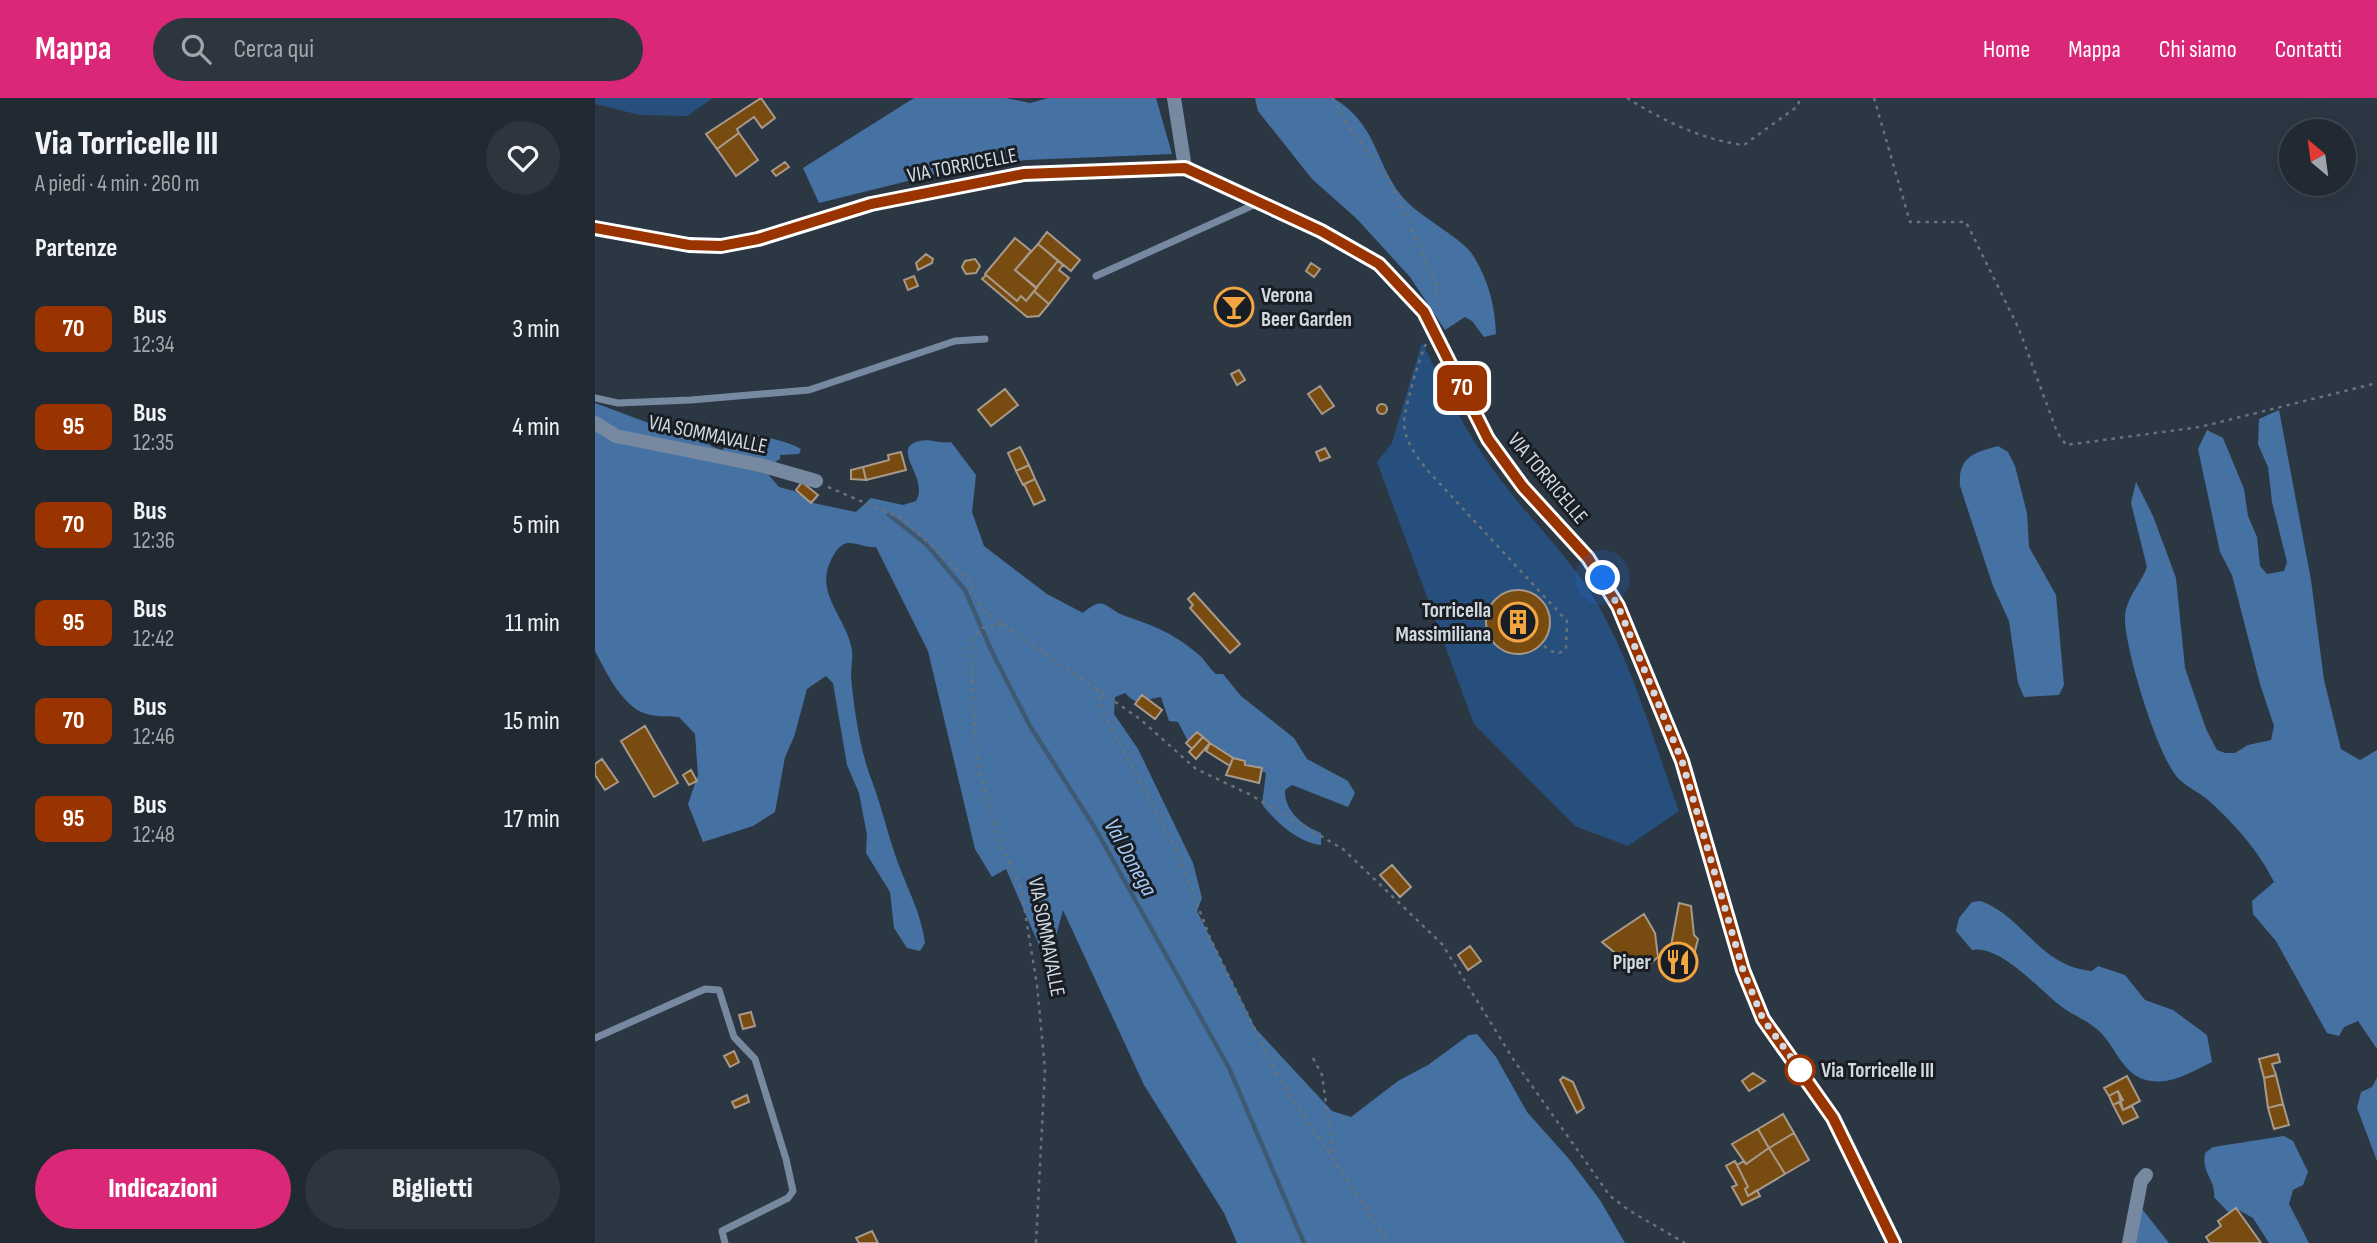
<!DOCTYPE html>
<html lang="it">
<meta charset="utf-8">
<style>
body{margin:0;font-family:"Sofia Sans Condensed",sans-serif;background:#2d353f;color:#f1f3f6;height:100vh;display:flex;flex-direction:column;font-size:26px;white-space:nowrap}
*{box-sizing:border-box;margin:0}
p{font-size:23px;color:#a2a6ac}
.icon{flex:none;width:38px;height:38px;fill:none;stroke:currentColor;stroke-width:2;stroke-linecap:round;stroke-linejoin:round}
.map{position:relative;flex:1;overflow:hidden}
.details{display:flex;flex-direction:column;background:#212933;width:595px}
.details>*{flex:none}
.badge{padding:0 14px;border-radius:10px;font-size:24px;line-height:46px}
.needle{width:46px;rotate:331deg}
.buttons{position:absolute;left:1684px;top:21px;display:grid;gap:14px}
.buttons a{display:grid;place-items:center;width:77px;height:77px;border-radius:50%;background:#212933;box-shadow:0 7px 28px #0002,0 0 0 2px #3e454e;font-size:35px}
.you{position:absolute;width:35px;height:35px;margin:-18px;border:5px solid #fff;border-radius:50%;background:#1a73e8;box-shadow:0 0 0 10px #1a73e833}
.map>.badge{position:absolute;translate:-50% -50%;box-shadow:0 0 0 4px #fff}
h2{padding:0 35px;font-size:26px;line-height:63px}
.round{display:grid;place-items:center;flex:none;width:74px;height:74px;border-radius:37px;background:#2d353f}
.overview{display:flex;align-items:center;justify-content:space-between;height:119px;padding:0 35px}
h1{font-size:33px;font-weight:800;line-height:52px}
.primary-button{display:flex;gap:14px;margin-top:auto;padding:14px 35px}
.primary-button a{flex:1;height:80px;border-radius:42px;background:#db2777;color:#fff;font-size:28px;font-weight:800;line-height:80px;text-align:center}
.primary-button a+a{background:#2d353f;color:#f1f3f6}
ul{padding:0;list-style:none}
li{display:flex;align-items:center;gap:21px;height:98px;padding:0 35px}
li div{flex:1}
li b{display:block;font-size:26px}
li em{font-style:normal}
li .badge{min-width:77px;font-weight:700;text-align:center}
header{display:flex;align-items:center;gap:42px;box-sizing:border-box;height:98px;padding:0 35px;background:#db2777;color:#fff}
header strong{font-size:33px}
nav{display:flex;gap:38px;margin-inline-start:auto;font-size:24px}
.search{width:490px;height:63px;background:#2d353f;display:flex;align-items:center;gap:18px;box-sizing:border-box;padding:0 24px;border-radius:38px;color:#a2a6ac;font-size:26px}
main{display:flex;flex:1;min-height:0}
.map>svg:first-child{display:block}
.green{fill:#264f7d}
.forest{fill:#4672a3}
.lines{fill:none;stroke-linecap:round;stroke-linejoin:round}
.stream{stroke:#405973;stroke-width:4.5}
.building{fill:#784c11;stroke:#a8998a;stroke-width:2}
.path{stroke:#68727d;stroke-width:2.5;stroke-dasharray:3.5 5;stroke-linecap:butt}
.lane{stroke:#7689a0;stroke-width:7}
.street{stroke:#7689a0;stroke-width:14}
.secondary{stroke:#99b8dd;stroke-width:14}
.line-casing{stroke:#fff;stroke-width:16}
.line{stroke:#930;stroke-width:10}
.walk{stroke:#d2d9e2;stroke-width:7;stroke-dasharray:0 12.6}
.stop-dot{fill:#fff;stroke:#930;stroke-width:3.5}
.labels{text-anchor:middle;stroke-width:6;stroke-linejoin:round;paint-order:stroke}
.street-label{font-size:21px;fill:#d2d9e2;stroke:#191e24}
.poi-label{font-size:21px;font-weight:bold;fill:#d2d9e2;stroke:#191e24;text-anchor:end}
.stop-label{font-size:21px;font-weight:bold;fill:#d2d9e2;stroke:#191e24;text-anchor:start}
.water-label{font-size:23px;font-style:italic;fill:#a7ccf8;stroke:#191e24}
</style>
<header>
<strong>Mappa</strong>
<div class="search"><svg class="icon" aria-label="search" viewBox="0 0 24 24"><circle cx="10" cy="10" r="6"/><path d="M15 15l6 6"/></svg>Cerca qui</div>
<nav><a>Home</a><a>Mappa</a><a>Chi siamo</a><a>Contatti</a></nav>
</header>
<main>
<section class="details">
<div class="overview"><div><h1>Via Torricelle III</h1><p>A piedi · 4 min · 260 m</p></div><a class="round"><svg class="icon" aria-label="heart" viewBox="0 0 24 24"><path d="M12 20l-8-8c-3-5 5-10 8-4 3-6 11-1 8 4z"/></svg></a></div>
<h2>Partenze</h2>
<ul>
<li><span class="badge" style="background:#930;color:#fff">70</span><div><b>Bus</b><p>12:34</p></div><em>3 min</em></li>
<li><span class="badge" style="background:#930;color:#fff">95</span><div><b>Bus</b><p>12:35</p></div><em>4 min</em></li>
<li><span class="badge" style="background:#930;color:#fff">70</span><div><b>Bus</b><p>12:36</p></div><em>5 min</em></li>
<li><span class="badge" style="background:#930;color:#fff">95</span><div><b>Bus</b><p>12:42</p></div><em>11 min</em></li>
<li><span class="badge" style="background:#930;color:#fff">70</span><div><b>Bus</b><p>12:46</p></div><em>15 min</em></li>
<li><span class="badge" style="background:#930;color:#fff">95</span><div><b>Bus</b><p>12:48</p></div><em>17 min</em></li>
</ul>
<div class="primary-button"><a>Indicazioni</a><a>Biglietti</a></div>
</section>
<div class="map">
<svg width="1782" height="1145" viewBox="0 0 1782 1145">
<rect width="100%" height="100%" fill="#2c3744"/>
<path class="green" d="M0,0h118l-26,18 -47,-1 -45,-11z
M827,244c22,46 43,89 73,130 31,44 71,80 99,126 39,65 59,143 85,213l-51,35 -53,-20 -101,-102 -97,-262 15,-19z"/>
<path class="forest" d="M319,0h92l24,5 18,-5h108l16,56 -146,6 -78,11 -129,32 -16,-35z
M660,0h78c43,25 41,61 67,96 17,23 63,43 74,63 15,25 21,49 22,77l-12,3 -12,-16 -7,-4 -20,13 -35,-53 -53,-58 -45,-40 -54,-68z
M0,305c17,6 34,13 51,19 16,5 34,6 49,12 11,5 10,12 28,16l4,-17c17,-2 60,7 74,16l-2,5 -19,1v4l-7,4 -6,10 12,14 15,4 19,12 43,9 15,-14 32,7 13,-4c14,-23 -27,-52 3,-60 11,-3 21,3 32,1l25,33 -4,37 12,34 63,48 36,19c22,-19 21,-5 42,3 30,10 48,17 73,38 7,6 11,14 18,20h7l18,22 53,42 13,21 41,22 7,12 -7,14 -56,-22 -7,5c-1,21 18,36 36,43v12c-22,-2 -46,-23 -59,-41l4,-31 -36,-17 -21,-15 -19,4 -12,-23 -9,-1 -8,-24c-18,2 -21,12 -36,-4l-10,4 -1,17 24,35 55,114 9,35 -5,13 58,117 77,83 19,6 47,-36 30,-16 41,-30 8,-1 19,23 31,55 42,47 31,41 25,43h-388l-13,-30 -80,-128 -81,-175 -15,56 -42,-97 -14,8 -17,-28 -47,-198 -52,-104c-14,2 -28,-12 -39,3 -29,40 9,64 15,100 1,8 -1,18 -1,26 3,33 9,75 21,105 10,27 16,55 26,82 10,27 23,50 27,80l-5,8 -13,-3 -13,-20 -4,-36 -24,-39 1,-18 -8,-42 -12,-28 -14,-82 -7,-7 -19,13 -13,48 -9,20 -10,55 -22,14 -50,16 -15,-38 10,-29 -3,-41 -16,-17c-9,-1 -19,0 -28,-2 -27,-4 -45,-43 -56,-64z
M1684,312l32,170 13,100 17,69 19,11 17,-10v299l-19,-28 -14,6 -5,9 -12,-3 -51,-92 -23,-27 -1,-13 22,-19c-15,-31 -41,-60 -67,-83 -10,-8 -21,-12 -30,-22 -20,-24 -51,-124 -52,-157 -1,-20 16,-36 22,-53l-16,-64 5,-21 17,34 23,62 9,90 21,61 11,21 8,3h10l13,-8 23,-5 3,-14 -14,-42 -28,-109 -12,-23 -22,-103 9,-19 16,8 21,51 4,27 9,21 3,29 7,8 17,-3 3,-9 -15,-60 -4,-35 -10,-23 1,-25z
M1403,348l10,6 7,14 12,47 2,34 27,48 8,90 -5,10 -35,2 -6,-14 -9,-62 -16,-35 -33,-100c-2,-29 13,-33 38,-40z
M1386,803c43,16 58,65 111,70l6,-5 27,9 20,25 28,10 34,25 5,27c-21,10 -41,24 -66,18 -25,-7 -30,-34 -48,-50 -10,-9 -25,-15 -36,-23 -21,-15 -61,-63 -90,-57l-16,-19 3,-13 13,-16z
M1782,980v83l-20,-53 4,-16 11,-5z
M1689,1038l9,5 15,31 -5,13 -10,5 -4,14 20,39h-40l-16,-25 -16,-9 -9,3 -14,-15c2,-17 -13,-24 -9,-44l8,-6z
M1543,1106l31,39h-43z"/>
<g class="lines">
<path class="stream" d="M294,417l37,29 39,46 27,62 38,74 65,102 134,240 75,175"/>
</g>
<path class="building" d="M166,0l14,20 -13,10 -8,-11 -17,12 2,4 -22,16 -11,-15z
M144,35l19,27 -22,16 -19,-27z
M190,64l4,5 -13,9 -4,-5z
M452,134l33,28 -9,11 -33,-27z
M420,140l16,13 -16,19 22,18 -11,13 -5,-5 -4,5 -32,-27z
M443,146l20,17 -22,27 -21,-18z
M331,156l7,5 -1,4 -14,7 -2,-7z
M380,161l5,7 -4,7 -10,1 -4,-7 3,-6z
M463,163l5,4 -4,5 10,8 -20,26 -15,-13z
M716,165l9,6 -6,8 -8,-6z
M391,177l31,26 4,-5 5,5 8,-10 15,13 -10,12 -12,1 -45,-38z
M319,178l4,10 -10,4 -4,-10z
M641,201l6,5 -11,13 -6,-5z
M644,272l6,10 -8,5 -6,-11z
M725,288l14,20 -12,8 -14,-20z
M410,291l13,16 -27,21 -13,-16z
M782 311a5 5 0 1 1 10 0a5 5 0 1 1-10 0Z
M425,349l9,18 -13,6 -8,-18z
M730,350l5,9 -10,4 -4,-9z
M306,354l5,18 -40,10 -3,-13 26,-7 -1,-5z
M434,367l6,14 -12,6 -7,-14z
M268,369l3,13 -15,-1v-9z
M440,381l10,21 -11,5 -10,-21z
M207,384l16,13 -7,8 -15,-13z
M891 524a32 32 0 1 1 64 0a32 32 0 1 1-64 0Z
M599,495l46,51 -10,9 -40,-45 3,-3 -5,-6z
M547,597l20,15 -7,9 -20,-15z
M50,628l33,57 -24,14 -33,-56z
M602,634l6,5 -11,12 -6,-6z
M608,639l7,6 -14,16 -7,-7z
M615,645l23,15 -3,8 -24,-15z
M638,660l12,3v4l17,3 -3,15 -33,-8z
M7,661l16,23 -13,8 -10,-15v-11z
M96,672l6,11 -8,4 -6,-10z
M797,767l19,22 -11,10 -20,-22z
M1084,805l12,3 3,29 4,4 -4,16h-6l-2,11 -9,2 -6,-22z
M1049,816l11,19 3,24 -15,13 -11,-3 -30,-25z
M875,848l11,15 -13,9 -10,-15z
M156,914l4,14 -12,3 -4,-14z
M139,953l5,11 -9,5 -6,-11z
M1683,956l2,8 -8,2 4,11 -12,3 -5,-19z
M1158,975l12,8 -16,10 -7,-10z
M1681,977l7,29 -15,4 -4,-30z
M1532,978l13,25 -17,9 -5,-19 -9,5 -5,-8z
M968,979l10,5 11,26 -7,5 -17,-33z
M1523,993l5,9 -10,5 -4,-9z
M152,997l2,7 -14,6 -3,-6z
M1524,1004l4,8 9,-4 6,11 -15,7 -10,-19z
M1688,1006l6,21 -15,4 -6,-21z
M1188,1016l11,19 -25,15 -11,-19z
M1163,1031l11,19 -23,16 -14,-20z
M1199,1035l15,27 -24,14 -16,-26z
M1174,1050l16,26 -37,22 -3,-7 3,-2 -11,-22 7,-4 2,3z
M1140,1063l13,26 -3,2 3,7 9,-6 3,6 -18,9 -10,-18 5,-2 -11,-19z
M1641,1110l25,35h-51l-4,-6 15,-11 -3,-5z
M277,1133l6,12h-19l-3,-5z"/>
<g class="lines">
<path class="path" d="M738,0l15,28 41,54 48,106 -1,15
M1032,0c35,22 75,42 117,47l54,-39 2,-8
M1279,0l36,124h56l53,107 38,103 9,13 134,-18 177,-44
M831,246c-6,11 -23,69 -22,80 1,18 14,35 25,48l138,149 -1,28 -7,4 -9,-2 -8,-7
M233,389l75,32 66,62 13,29 158,109 56,50 53,25 94,55 99,95 73,118 95,134 20,15 55,32
M407,526l-21,4 -11,16 7,118 21,76 23,50 16,97 8,84 -9,174
M502,590l7,27 73,136 33,87 70,142 109,163
M718,960l9,17 11,79"/>
<path class="lane" d="M501,178l162,-73
M0,300l23,5 73,-3 118,-10 146,-49 30,-2
M0,940l110,-49 14,1 15,47 21,22 31,100 7,32 -5,7 -66,33 3,12"/>
<path class="street" d="M579,0l11,70
M0,325l21,13 144,29 56,16
M1534,1145l12,-62 5,-6"/>
<path class="secondary" d="M0,130l94,17 32,1 37,-7 113,-35 153,-30 161,-6 136,63 58,33 45,47 64,128 35,48 65,71 30,48 64,155 61,209 20,49 70,99 61,125"/>
</g>
<g class="lines">
<defs>
<path id="line" d="M0,130l94,17 32,1 37,-7 113,-35 153,-30 161,-6 136,63 58,33 45,48 64,127 35,48 65,71 30,48 64,155 61,209 20,49 70,99 61,125"/>
</defs>
<use href="#line" class="line-casing"/>
<use href="#line" class="line"/>
<path class="walk" d="M1008,480l15,28 64,155 61,209 20,49 44,60 -7,-9"/>
</g>
<defs>
<symbol id="bar-ring" viewBox="-11 -11 22 22"><circle r="9.5" fill="#191e24" stroke="#f3a542" stroke-width="1.5"/><path d="M-6-5H6L.8 .8V4.5H3.5V6h-7V4.5H-.8V.8Z" fill="#f3a542"/></symbol>
<symbol id="building-ring" viewBox="-11 -11 22 22"><circle r="9.5" fill="#191e24" stroke="#f3a542" stroke-width="1.5"/><path d="M-4-6H4V6H1V3H-1V6H-4ZM-2.5-4.3h1.7v1.8h-1.7ZM.8-4.3h1.7v1.8H.8ZM-2.5-1h1.7V.8h-1.7ZM.8-1h1.7V.8H.8Z" fill="#f3a542"/></symbol>
<symbol id="restaurant-ring" viewBox="-11 -11 22 22"><circle r="9.5" fill="#191e24" stroke="#f3a542" stroke-width="1.5"/><path d="M-5-6h1v4h1v-4h1v4h1v-4h1v5L-1.5 .5V6h-2V.5L-5-1ZM5-6V6H3V1.5H1.5Q1.5-4 5-6Z" fill="#f3a542"/></symbol>
</defs>
<g fill-rule="evenodd">
<use href="#bar-ring" x="617" y="187" width="44" height="44"/>
<use href="#building-ring" x="901" y="502" width="44" height="44"/>
<use href="#restaurant-ring" x="1061" y="842" width="44" height="44"/>
</g>
<circle class="stop-dot" cx="1205" cy="972" r="14"/>
<g class="labels">
<g class="street-label">
<text transform="translate(367 67) rotate(-11)" y="7">VIA TORRICELLE</text>
<text transform="translate(113 336) rotate(12)" y="7">VIA SOMMAVALLE</text>
<text transform="translate(953 380) rotate(50)" y="7">VIA TORRICELLE</text>
<text transform="translate(452 839) rotate(79)" y="7">VIA SOMMAVALLE</text>
</g>
<g class="poi-label">
<text x="666" y="204" text-anchor="start">Verona<tspan x="666" dy="24">Beer Garden</tspan></text>
<text x="896" y="519">Torricella<tspan x="896" dy="24">Massimiliana</tspan></text>
<text x="1056" y="871">Piper</text>
</g>
<g class="stop-label">
<text x="1226" y="979">Via Torricelle III</text>
</g>
<g class="water-label">
<text transform="translate(536 759) rotate(61)" y="8">Val Donega</text>
</g>
</g>
</svg>
<div class="buttons">
<a><svg class="needle" viewBox="-14 -14 28 28"><path d="M0-13l5 13h-10z" fill="#e53935"/><path d="M0 13l5-13h-10z" fill="#a2a6ac"/></svg></a>
</div>
<div class="you" style="left:1008px;top:480px"></div>
<b class="badge" style="left:867px;top:290px;background:#930;color:#fff">70</b>
</div>
</main>
